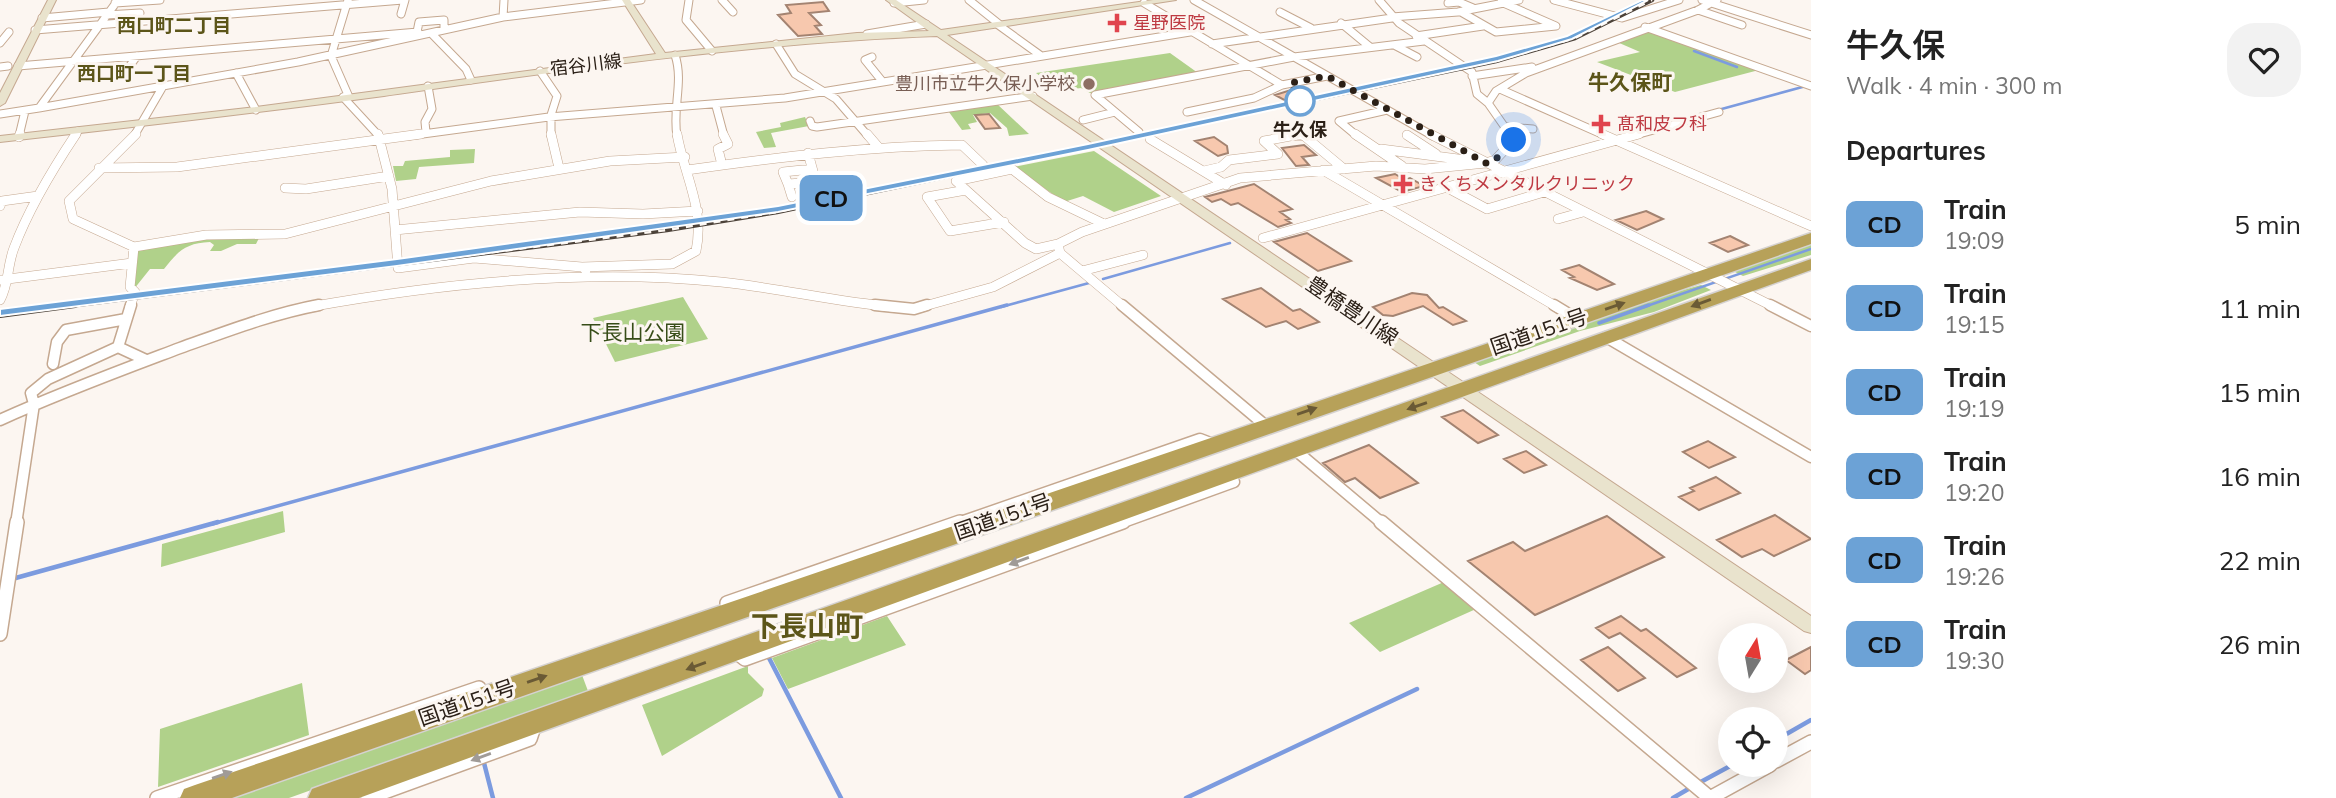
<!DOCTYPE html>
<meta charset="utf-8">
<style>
body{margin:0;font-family:Mulish,"Noto Sans JP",sans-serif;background:#f2f2f2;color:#222;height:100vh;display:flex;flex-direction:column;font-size:26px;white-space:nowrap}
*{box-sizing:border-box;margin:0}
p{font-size:23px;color:#767676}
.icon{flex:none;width:38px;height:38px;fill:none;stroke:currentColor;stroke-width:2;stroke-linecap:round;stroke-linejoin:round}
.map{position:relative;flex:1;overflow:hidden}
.sheet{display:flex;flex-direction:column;background:#fff;width:525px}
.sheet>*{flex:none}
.badge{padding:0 14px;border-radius:10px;font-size:24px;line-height:46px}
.needle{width:46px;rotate:11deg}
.tools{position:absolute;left:1718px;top:623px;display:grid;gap:14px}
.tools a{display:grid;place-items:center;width:70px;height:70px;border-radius:50%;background:#fff;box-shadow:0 7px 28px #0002;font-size:35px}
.you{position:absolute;width:35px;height:35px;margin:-18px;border:5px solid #fff;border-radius:50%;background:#1a73e8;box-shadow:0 0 0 10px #1a73e833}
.map>.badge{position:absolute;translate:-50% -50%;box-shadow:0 0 0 4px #fff}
h2{padding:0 35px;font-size:26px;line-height:63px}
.round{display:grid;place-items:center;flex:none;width:74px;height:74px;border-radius:28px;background:#f2f2f2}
.head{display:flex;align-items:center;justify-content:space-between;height:119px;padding:0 35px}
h1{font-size:33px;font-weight:600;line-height:52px}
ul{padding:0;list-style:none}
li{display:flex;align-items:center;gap:21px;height:84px;padding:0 35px}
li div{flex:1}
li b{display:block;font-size:26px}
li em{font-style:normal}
li .badge{min-width:77px;font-weight:700;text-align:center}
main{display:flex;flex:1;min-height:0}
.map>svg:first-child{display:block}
.green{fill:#b0d18a}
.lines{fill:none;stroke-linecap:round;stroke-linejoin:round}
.stream-far2{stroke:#7c9bdf;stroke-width:2.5}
.stream-far1{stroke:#7c9bdf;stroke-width:3.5}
.stream{stroke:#7c9bdf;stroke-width:4.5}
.building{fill:#f7c8ae;stroke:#a38371;stroke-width:2}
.street-far3-casing{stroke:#c5a890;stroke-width:9}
.street-far2-casing{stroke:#c5a890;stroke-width:10}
.street-far1-casing{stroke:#c5a890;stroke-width:13}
.street-casing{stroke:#c5a890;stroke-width:16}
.secondary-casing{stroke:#c5a890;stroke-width:2}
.highway-casing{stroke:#d5d2d1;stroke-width:3}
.street-far3{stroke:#fff;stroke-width:7}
.street-far2{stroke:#fff;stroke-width:9}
.street-far1{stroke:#fff;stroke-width:10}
.street{stroke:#fff;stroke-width:13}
.secondary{fill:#e9e3cd;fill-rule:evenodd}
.highway{fill:#b7a159;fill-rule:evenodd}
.rail-far1-casing{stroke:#4c4239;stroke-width:4.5}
.rail-casing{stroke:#4c4239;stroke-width:6}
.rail-far1{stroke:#fcf6f1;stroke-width:2.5;stroke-dasharray:7;stroke-linecap:butt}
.rail{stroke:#fcf6f1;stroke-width:3.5;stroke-dasharray:10;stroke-linecap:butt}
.oneway{fill:#6a5a35}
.oneway2{fill:#a09b97}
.line{fill:#6ca2d6;stroke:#fff;stroke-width:2}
.walk{stroke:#2b2017;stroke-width:7;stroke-dasharray:0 12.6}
.health-dot{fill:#e0444e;stroke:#fcf6f1;stroke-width:2.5}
.education-dot{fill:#8d6e63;stroke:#fcf6f1;stroke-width:2.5}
.stop-dot{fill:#fff;stroke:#6ca2d6;stroke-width:3.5}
.labels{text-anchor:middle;stroke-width:6;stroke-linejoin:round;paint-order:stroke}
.far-health-label{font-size:18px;fill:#be3a42;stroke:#fcf6f1;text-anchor:start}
.far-street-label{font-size:18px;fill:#2b2017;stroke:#fcf6f1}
.far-education-label{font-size:18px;fill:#785e54;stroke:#fcf6f1;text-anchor:end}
.far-stop-label{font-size:18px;font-weight:bold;fill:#2b2017;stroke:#fcf6f1}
.far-neighbourhood-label{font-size:19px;font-weight:bold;fill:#5c5519;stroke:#fcf6f1}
.far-quarter-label{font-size:21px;font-weight:bold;fill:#5c5519;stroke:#fcf6f1}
.street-label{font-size:21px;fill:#2b2017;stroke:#fcf6f1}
.park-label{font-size:21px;fill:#374d18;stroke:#fcf6f1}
.near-quarter-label{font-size:28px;font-weight:bold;fill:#5c5519;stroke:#fcf6f1}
</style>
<main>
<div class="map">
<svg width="1811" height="798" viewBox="0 0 1811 798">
<rect width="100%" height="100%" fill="#fcf6f1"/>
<path class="green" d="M1646,28l113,42 -84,22 -78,-30 43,-10 -23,-10z
M1170,53l28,20 -108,20 -9,-5 -21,3 -24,-18z
M996,103l33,31 -20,2 -2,-8 -17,-15 -17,2 4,7 -9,2 3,5 -9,1 -16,-22z
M805,117l4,9 -38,7 5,14 -12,1 -8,-16 25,-5 -1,-4z
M475,149l-1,14 -55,4 -3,12 -20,2 -3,-15h10l2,-5 45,-4v-7z
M1094,151l67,45 -47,16 -31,-16 -19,6 -50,-35z
M207,236l52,2 -3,6h-19l-16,7h-11l4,-6 -4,-3c-24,1 -32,9 -46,27h-14l-16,20 3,-40z
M1811,241v14l-68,21 -12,-6z
M1701,285l10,5 -57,22 -74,19 -100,35 -9,-6 130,-47z
M683,297l25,42 -93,23 -22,-44z
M283,511l2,21 -124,35 1,-23z
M1444,582l32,27 -96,43 -31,-29z
M887,616l19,29 -118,44 -16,-31z
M748,666v7l16,16 -2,7 -100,60 -20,-51z
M582,675l6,16 -299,107h-79z
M302,683l7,52 -151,52 2,-58z"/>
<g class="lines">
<path class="stream-far2" d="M1694,51l43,16
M1718,110l88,-24
M1103,279l127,-36
M1001,307l88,-24
M1644,307l167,-58"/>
<path class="stream-far1" d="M1599,323l50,-18
M212,524l795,-219"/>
<path class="stream" d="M12,579l206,-57
M769,658l72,140
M1776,740l35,-20
M483,759l10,39
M1697,784l35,-19
M1186,798l231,-109
M1673,798l17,-10"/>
</g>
<path class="building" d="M823,2l6,9 -20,2 12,12 -6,1 7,8 -24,2 -20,-21 13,-2 -5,-8z
M1294,89l15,8 -21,5 -13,-7z
M989,114l11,14 -15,1 -10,-14z
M1214,137l13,9 1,7 -10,3 -23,-15z
M1304,145l12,10 -14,2 7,8 -13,1 -14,-18z
M1395,174l10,6 5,-2 14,8 -22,6 -26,-14z
M1254,184l38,25 -12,3 10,7 -4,1 5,3 -13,4 -40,-24 -7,2 -10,-6 -9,3 -7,-5z
M1646,211l17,8 -26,11 -21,-10z
M1307,233l44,28 -33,10 -44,-29z
M1730,236l18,9 -20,7 -18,-9z
M1579,265l35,19 -17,6 -27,-12 4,-1 -12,-7z
M1261,288l32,23 7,-2 19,13 -21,7 -12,-8 -20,6 -43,-28z
M1412,293l15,2 12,13 4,-1 23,14 -13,4 -30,-19 -30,10 -10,-1 -10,-8z
M1463,410l35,25 -20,8 -36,-26z
M1708,441l27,16 -26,11 -26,-16z
M1369,445l49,38 -38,15 -25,-20 -10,4 -22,-19z
M1526,451l20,14 -22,8 -20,-14z
M1716,477l24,16 -41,17 -20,-13 15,-6 -4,-3z
M1775,515l36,24 -37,17 -12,-7 -20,8 -25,-17z
M1607,516l57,41 -129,58 -67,-54 45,-19 12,9z
M1621,616l20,15 5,-2 50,39 -19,9 -57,-44 -11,5 -13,-10z
M1608,647l37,31 -27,13 -37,-31z
M1811,647v23l-6,4 -19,-14z"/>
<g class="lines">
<defs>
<path id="street-far3" d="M118,0l-79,108 259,-46 205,-45 138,-17
M348,0l-17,56 18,41
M689,0l-3,20 26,31
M722,0l11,12
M969,0l30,24
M1194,0l239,136
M1379,0l20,23 73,49 5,22 11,9
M1554,0l68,18 57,-18
M1702,0l109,35
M115,3l45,-3
M894,3l30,-3
M1144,3l138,82
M1448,3l11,-1 14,6
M1698,10l44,15
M1280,12l31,16
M1461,12l35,20 60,-6 -55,-24
M401,14l4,-14
M106,15l34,-2
M503,17l1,-17
M1392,17l66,-5 61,-12
M42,18l67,-6
M1341,23l29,24
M997,24l43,31
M1645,27l166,59
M35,30l368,-30
M417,32l2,-10 25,-2v9
M432,34l34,35 5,11
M867,34l59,-10
M1416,36l67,-10
M0,43l9,-11
M776,44l19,30 41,25 32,37
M1212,44l180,-26
M1394,45l23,12
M675,55c9,27 -3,53 2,81
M872,57l-7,3 17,21
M18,66l400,-34
M0,67l8,-1
M126,71l11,-15
M540,71l17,25 -6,19v21
M236,73l20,37
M1472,76l60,-9
M1502,90l104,46
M343,97l36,39
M716,106l8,30
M1187,112l67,-14 28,-13 45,-9
M0,114l39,-6
M1083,120l32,-8
M810,121l2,5 5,1 216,-31
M1507,127l26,2
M426,132l-1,-10 7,-13 -4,-23
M1139,132l-44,-37 199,-38 130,-16
M19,136l6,-25
M75,136l3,-5
M134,136l28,-48
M408,136l141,-19 236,-19 405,-66
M1291,136h13
M1357,136l-18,-15 48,-11
M1511,136l-23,-33 8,-12 30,-18 172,-63 19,-10
M1632,136l87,-24"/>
<path id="street-far2" d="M136,134l-67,67 4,18 61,28 72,-12 79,-1 206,-53 119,-20 75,-4
M378,134l14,55 6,79 76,-10 108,9
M551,134l8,34
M867,134l12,14
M1302,134l42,35
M1355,134l47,32
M1430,134l344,173
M1602,134l209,92
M1407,135l29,19
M19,137l1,-3
M1150,139l76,46
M1381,149l92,12
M722,165l-4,-16 10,-5 -5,-10
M99,168l78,-1 244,-33
M687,170c91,-13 183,-24 275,-25l21,20
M1323,170l234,137
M1204,171l17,-4 8,-7 49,-6 -14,-13 37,-7
M788,184l-5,-12 29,-3
M1446,187l41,22 57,-17
M285,188l21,1 83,-13
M966,190l-39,7 23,34 54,-9
M792,197l-4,-13 28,-2 -8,-29
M0,206l2,-5 36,-5
M1558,219l25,-7
M395,230l185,-18 63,2 55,-3
M1263,238l376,-104
M1058,244l-22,5 -11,-6 -69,-62 56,-12 36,28 54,26
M1060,253l64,54
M586,270l-4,-3 90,-3 24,-13c9,-43 -12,-76 -19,-117
M1082,271l61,-16
M0,280l132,-17
M0,300c9,-16 7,-34 14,-52 15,-40 38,-78 62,-114
M130,307l5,-15 -5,-5 4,-40
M309,307c133,-24 277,-39 412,-25 58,6 115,20 173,25
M921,307l72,-20 67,-34 -2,-9 24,-12 158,-54 136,-12 49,3 61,-6 9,-3 19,-20 -4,-6"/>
<path id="street-far1" d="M875,305l39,4 13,-4
M1122,305l144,121
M1554,305l23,14
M1770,305l41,21
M1606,337l205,120
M118,347l28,13
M53,364l4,-22 9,-12 60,-11
M0,420c59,-27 119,-49 180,-72 45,-16 91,-34 139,-43
M1294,449l89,75
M16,524l18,-120 -3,-11 17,-14 70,-32 13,-42
M955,524l245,-85 13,5
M1118,524l116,-42 -5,-10"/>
<path id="street" d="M1381,522l329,276
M727,603l233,-81
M0,634l17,-112
M736,652l9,7 378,-137
M1776,761l35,-19
M157,798l322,-110
M368,798l162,-59 5,-15
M1710,798l60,-33"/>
<path id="secondary" d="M48,0h8l-51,103 -5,3v-13z
M622,0h8l35,53 192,-20 72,-2 -43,-31h10l45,30 212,-30h23l-229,35 864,581v17l-7,-2 -867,-595c-186,7 -370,34 -553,60 -128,17 -256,32 -384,46v-6l256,-29 400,-53z"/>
<path id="highway" d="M1811,233v11l-1579,554h-52l4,-9 11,-4z
M1811,259v11l-1452,528h-51l4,-9 11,-4z"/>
</defs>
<use href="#street-far3" class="street-far3-casing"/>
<use href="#street-far2" class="street-far2-casing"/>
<use href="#street-far1" class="street-far1-casing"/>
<use href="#street" class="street-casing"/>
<use href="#secondary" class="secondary-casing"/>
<use href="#highway" class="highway-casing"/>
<use href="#street-far3" class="street-far3"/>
<use href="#street-far2" class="street-far2"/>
<use href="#street-far1" class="street-far1"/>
<use href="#street" class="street"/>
<use href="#secondary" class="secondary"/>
<use href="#highway" class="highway"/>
<defs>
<path id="rail-far1" d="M61,307l606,-77 110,-18 719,-151 79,-23 77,-38"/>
<path id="rail" d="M0,315l75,-10"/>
</defs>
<use href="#rail-far1" class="rail-far1-casing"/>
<use href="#rail" class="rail-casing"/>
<use href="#rail-far1" class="rail-far1"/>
<use href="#rail" class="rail"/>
</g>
<defs><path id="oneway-solid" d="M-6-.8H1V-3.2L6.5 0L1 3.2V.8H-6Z" transform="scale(1.75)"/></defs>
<g class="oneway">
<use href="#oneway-solid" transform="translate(1701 303) rotate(160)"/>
<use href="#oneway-solid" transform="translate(1615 306) rotate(-19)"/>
<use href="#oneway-solid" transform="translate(1417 406) rotate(161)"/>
<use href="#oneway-solid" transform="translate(1307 411) rotate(-19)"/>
<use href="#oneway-solid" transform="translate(696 666) rotate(160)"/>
<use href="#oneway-solid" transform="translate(537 679) rotate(-19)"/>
</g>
<g class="oneway2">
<use href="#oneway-solid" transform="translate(1019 561) rotate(160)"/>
<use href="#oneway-solid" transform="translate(481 757) rotate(160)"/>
<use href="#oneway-solid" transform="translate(222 775) rotate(-19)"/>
</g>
<path class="line" d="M1642,0h6l-76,39 -74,22 -410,89 -310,62 -381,54 -397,50v-7l397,-50 381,-53 310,-62 408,-88 71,-20z"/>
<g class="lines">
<path class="walk" d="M1300,101l-10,-18 37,-7 159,87 9,-3 19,-20"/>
</g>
<g class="health-dot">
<path d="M1113.5 12.5h7v7h7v7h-7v7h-7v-7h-7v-7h7z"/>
<path d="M1597.5 113.5h7v7h7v7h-7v7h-7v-7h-7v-7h7z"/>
<path d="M1399.5 173.5h7v7h7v7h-7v7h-7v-7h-7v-7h7z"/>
</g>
<circle class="education-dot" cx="1089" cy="84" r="7"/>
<circle class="stop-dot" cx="1300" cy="101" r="14"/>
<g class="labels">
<g class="far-health-label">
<text x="1133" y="29">星野医院</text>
<text x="1617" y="130">髙和皮フ科</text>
<text x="1419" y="190">きくちメンタルクリニック</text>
</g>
<g class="far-street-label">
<text transform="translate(586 65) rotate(-7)" y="6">宿谷川線</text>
</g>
<g class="far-education-label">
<text x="1075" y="90">豊川市立牛久保小学校</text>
</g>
<g class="far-stop-label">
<text x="1300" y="136">牛久保</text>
</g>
<g class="far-neighbourhood-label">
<text x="174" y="32">西口町二丁目</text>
<text x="134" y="80">西口町一丁目</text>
</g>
<g class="far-quarter-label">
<text x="1630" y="90">牛久保町</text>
</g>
<g class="street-label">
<text transform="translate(1352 311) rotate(34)" y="7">豊橋豊川線</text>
<text transform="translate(1539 332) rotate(-19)" y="7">国道151号</text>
<text transform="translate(1003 517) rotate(-19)" y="7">国道151号</text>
<text transform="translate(467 703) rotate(-19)" y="7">国道151号</text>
</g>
<g class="park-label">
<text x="633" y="340">下長山公園</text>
</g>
<g class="near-quarter-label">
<text x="807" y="636">下長山町</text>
</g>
</g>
</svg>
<div class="tools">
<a><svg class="needle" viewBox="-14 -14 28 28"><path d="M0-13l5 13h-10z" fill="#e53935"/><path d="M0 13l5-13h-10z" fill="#767676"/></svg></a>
<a><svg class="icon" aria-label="locate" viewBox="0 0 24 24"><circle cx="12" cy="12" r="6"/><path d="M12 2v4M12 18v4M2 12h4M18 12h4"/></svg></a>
</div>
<div class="you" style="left:1514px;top:140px"></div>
<b class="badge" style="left:831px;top:198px;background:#6ca2d6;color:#111">CD</b>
</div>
<section class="sheet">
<div class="head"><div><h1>牛久保</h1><p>Walk · 4 min · 300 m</p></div><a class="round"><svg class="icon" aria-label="heart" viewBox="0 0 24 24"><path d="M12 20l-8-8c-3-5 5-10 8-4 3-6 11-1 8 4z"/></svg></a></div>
<h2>Departures</h2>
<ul>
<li><span class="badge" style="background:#6ca2d6;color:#111">CD</span><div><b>Train</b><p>19:09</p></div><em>5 min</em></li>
<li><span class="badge" style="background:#6ca2d6;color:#111">CD</span><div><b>Train</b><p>19:15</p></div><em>11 min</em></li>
<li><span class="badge" style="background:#6ca2d6;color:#111">CD</span><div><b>Train</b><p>19:19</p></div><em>15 min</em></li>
<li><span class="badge" style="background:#6ca2d6;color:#111">CD</span><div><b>Train</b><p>19:20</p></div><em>16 min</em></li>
<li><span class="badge" style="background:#6ca2d6;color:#111">CD</span><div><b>Train</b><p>19:26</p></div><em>22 min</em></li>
<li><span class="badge" style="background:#6ca2d6;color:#111">CD</span><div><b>Train</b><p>19:30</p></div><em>26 min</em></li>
</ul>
</section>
</main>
